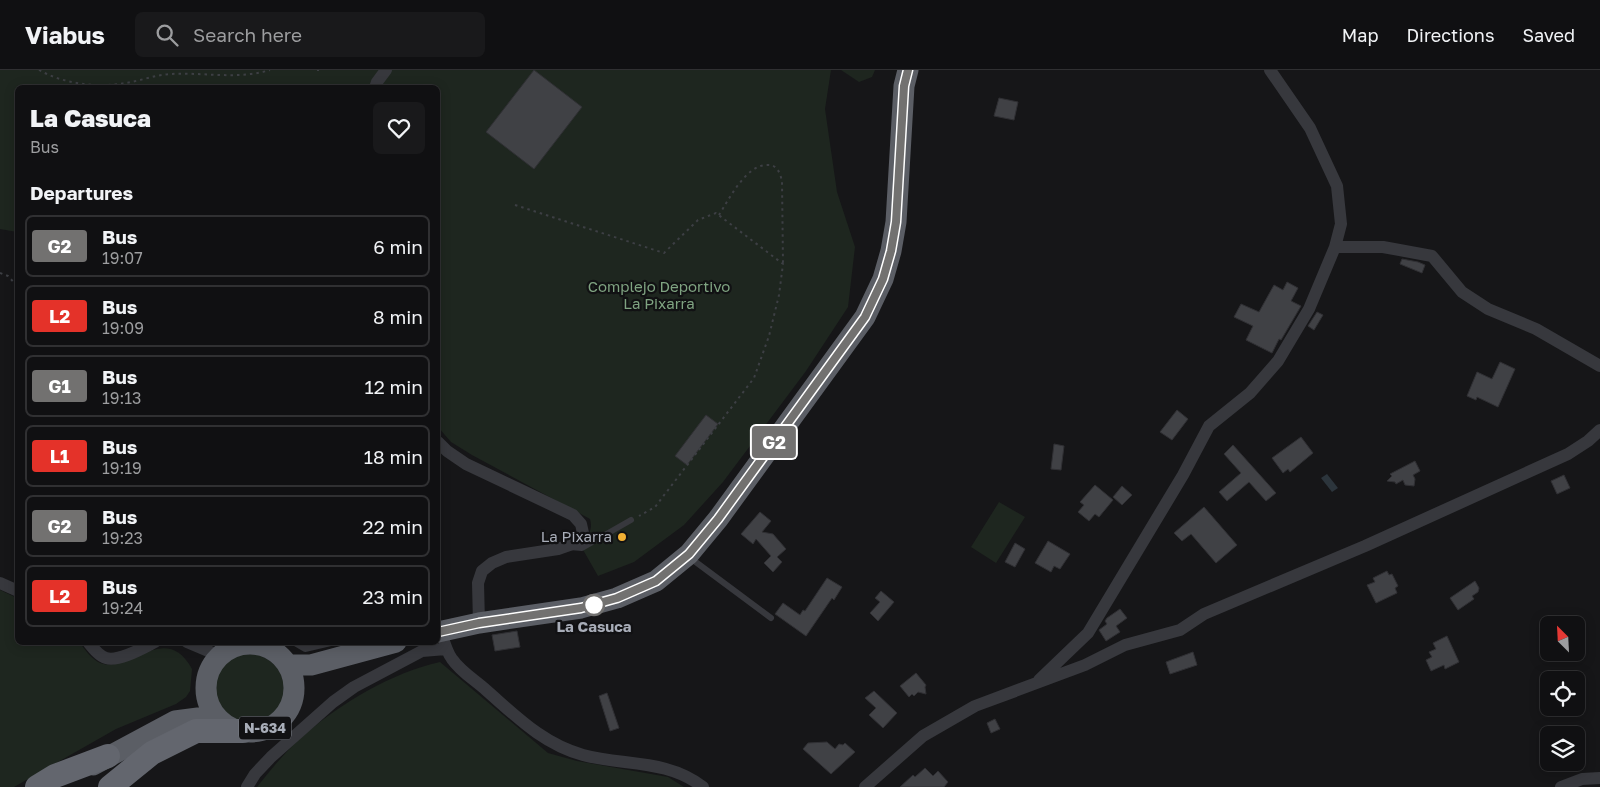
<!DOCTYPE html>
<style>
body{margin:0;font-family:"Golos Text",sans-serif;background:#19191b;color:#f1f3f6;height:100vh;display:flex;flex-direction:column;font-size:19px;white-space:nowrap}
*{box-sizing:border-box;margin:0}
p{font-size:16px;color:#9c9d9f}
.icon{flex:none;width:28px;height:28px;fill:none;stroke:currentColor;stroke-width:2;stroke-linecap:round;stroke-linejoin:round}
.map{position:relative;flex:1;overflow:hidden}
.sheet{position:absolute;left:15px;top:15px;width:425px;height:560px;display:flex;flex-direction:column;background:#101012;border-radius:8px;box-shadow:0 2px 12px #0003,0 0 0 1px #303032}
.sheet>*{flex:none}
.badge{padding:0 10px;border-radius:4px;font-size:18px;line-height:32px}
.needle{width:32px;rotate:336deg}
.fabs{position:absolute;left:1540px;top:546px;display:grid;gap:10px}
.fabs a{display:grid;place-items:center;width:45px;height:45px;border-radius:8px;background:#101012;box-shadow:0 2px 12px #0003,0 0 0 1px #303032;font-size:25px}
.map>.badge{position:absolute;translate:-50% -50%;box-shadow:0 0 0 2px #fff}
h2{padding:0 15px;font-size:19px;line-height:45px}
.round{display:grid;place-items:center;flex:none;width:52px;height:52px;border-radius:8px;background:#19191b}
.overview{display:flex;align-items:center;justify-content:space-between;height:85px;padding:0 15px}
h1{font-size:24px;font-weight:800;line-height:38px}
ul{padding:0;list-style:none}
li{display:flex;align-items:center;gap:15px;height:62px;margin:0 10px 8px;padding:0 5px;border:2px solid #303032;border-radius:8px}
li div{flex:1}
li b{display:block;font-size:19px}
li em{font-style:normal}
li .badge{min-width:55px;font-weight:700;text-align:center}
header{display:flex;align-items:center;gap:30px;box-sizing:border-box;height:70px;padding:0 25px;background:#101012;border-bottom:1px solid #303032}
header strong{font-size:24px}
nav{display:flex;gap:28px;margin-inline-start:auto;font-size:18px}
.search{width:350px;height:45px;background:#19191b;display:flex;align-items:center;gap:12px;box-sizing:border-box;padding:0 18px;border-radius:8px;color:#9c9d9f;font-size:19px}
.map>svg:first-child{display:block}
.green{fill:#1e261f}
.water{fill:#2c353c}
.building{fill:#404145;stroke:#303034}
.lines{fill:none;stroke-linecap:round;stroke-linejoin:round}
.path{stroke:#3d3f44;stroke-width:2;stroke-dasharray:2.5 4;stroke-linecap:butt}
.service{stroke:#37383d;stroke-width:6}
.minor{stroke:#37383d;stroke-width:12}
.trunk{stroke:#5b5e65;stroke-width:21}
.motorway{stroke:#63666e;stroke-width:24}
.line-casing{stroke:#fff;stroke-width:11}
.line{stroke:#727170;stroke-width:8}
.poi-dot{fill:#f2b134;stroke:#111113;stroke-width:2}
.stop-dot{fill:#fff;stroke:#727170;stroke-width:2.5}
.labels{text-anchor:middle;stroke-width:4.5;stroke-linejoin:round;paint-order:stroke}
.shield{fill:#111113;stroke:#7b7e86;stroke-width:1}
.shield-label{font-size:14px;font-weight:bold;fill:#a8adb8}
.park-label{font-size:15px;fill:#7fa381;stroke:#111113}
.poi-label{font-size:15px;fill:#a8adb8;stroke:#111113;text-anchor:end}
.stop-label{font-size:15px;font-weight:bold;fill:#a8adb8;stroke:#111113}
</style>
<header>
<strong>Viabus</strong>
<div class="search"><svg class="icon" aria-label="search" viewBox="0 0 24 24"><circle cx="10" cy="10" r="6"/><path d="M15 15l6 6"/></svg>Search here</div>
<nav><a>Map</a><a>Directions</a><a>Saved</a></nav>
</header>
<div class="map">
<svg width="1600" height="717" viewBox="0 0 1600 717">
<rect width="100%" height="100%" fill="#161618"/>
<path class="green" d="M0,0h831l-6,39 12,83 18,55 -7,60 -42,64 -83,111 -39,43 -50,37 -36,14 -16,-28c3,-12 12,-15 8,-29l-118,-64 -21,-13 -13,-15v-339h-420l-1,144 -17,-3z
M841,0h34l-3,7 -13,5z
M999,432l26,15 -29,46 -25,-16z
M0,520l17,8 1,44 62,1c5,7 11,15 18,19 30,15 67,-43 94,7l-2,22 -4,6 -10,7 -60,25 -102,58h-14z
M214 619a35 35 0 1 1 70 0a35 35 0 1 1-70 0Z
M440,592l108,91 29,8 91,16 16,10h-427c14,-18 29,-36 46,-51 38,-33 88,-63 137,-74z"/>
<path class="water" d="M1327,404l11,14 -6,4 -11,-14z"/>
<path class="building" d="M534,0l48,37 -48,62 -48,-37z
M999,28l19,4 -4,18 -20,-4z
M1402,189l16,3 7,3 -3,8 -22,-9z
M1287,212l11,6 -7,13 10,5 -20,34 -2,-1 -7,14 -26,-13 7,-14 -19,-9 7,-13 18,8 15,-27 9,5z
M1317,242l6,3 -9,15 -6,-4z
M1500,292l15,7 -17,38 -21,-10 -1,3 -9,-4 10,-24 15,7z
M1177,340l11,9 -16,21 -12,-8z
M706,345l12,9 -31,41 -12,-9z
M1301,367l12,16 -23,19 -2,-3 -5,4 -11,-15z
M1054,374l10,2 -3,24 -10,-1z
M1233,375l43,48 -10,8 -17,-19 -22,19 -8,-9 22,-19 -17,-19z
M1415,391l5,10 -7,4 2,4 -1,7 -9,-1 -2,-5 -7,4 -1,-2 -8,-1 5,-5 -2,-2z
M1564,405l6,13 -13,6 -6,-13z
M1095,415l18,15 -14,17 -4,-3 -6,7 -11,-9 6,-7 -4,-3z
M1122,416l10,9 -10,10 -9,-8z
M1204,437l33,38 -21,18 -25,-29 -9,7 -8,-8z
M760,442l11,9 -9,11 11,2 13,15 -9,8 5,5 -9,10 -9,-9 7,-7 -15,-17 -3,5 -12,-10z
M1048,471l22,13 -10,15 -6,-3 -3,6 -16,-9z
M1015,473l10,6 -10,18 -10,-5z
M1387,501l2,4 3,-1 6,12 -3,2 2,5 -21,10 -9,-18 8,-3 -2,-4z
M827,508l15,9 -8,13 -2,-2 -26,38 -31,-22 8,-11 17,12 3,-5 2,1z
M1475,511l4,7 -1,4 -6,4 2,3 -16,11 -8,-12z
M881,521l13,11 -16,19 -8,-8 10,-11 -5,-4z
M1120,539l7,9 -11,8 4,6 -14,9 -7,-11 8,-6 -2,-3 2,-3z
M517,561l3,16 -25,4 -3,-16z
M1447,566l12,26 -14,7 -1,-4 -13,6 -5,-11 6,-3 -3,-5 7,-3 -3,-6z
M1193,582l4,13 -27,9 -4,-12z
M916,603l10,12 -1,2 1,7 -8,-2 -4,4 -2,-2 -3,3 -9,-11z
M874,621l23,22 -14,15 -14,-13 7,-7 -11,-10z
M607,623l12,35 -9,3 -11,-35z
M995,649l5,10 -9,4 -4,-10z
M827,672l8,7 4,-5 4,1 2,-2 10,9 -24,22 -28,-25 5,-6z
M925,698l8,8 5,-5 10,11 -4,5h-44l13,-12 2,2z"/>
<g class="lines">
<path class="path" d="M39,0c25,14 57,18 86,13 15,-2 30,-8 45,-9 34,-2 67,6 100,-4
M317,0h2
M515,135l149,48 34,-33 18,-7 67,51 -4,31 -10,41 -15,42 -99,129 -16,9
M719,145c10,-16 27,-50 48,-50 10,-1 13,8 15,16l1,83
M0,203l8,3 10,11"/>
<path class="service" d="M570,477l12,1 49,-28
M689,487l82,61
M293,572l12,7 30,-7"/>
<path class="minor" d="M375,18l2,-6 9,-12
M1335,177h48l49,9 30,36 26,17 48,20 64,37
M438,372l9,9 19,13 107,51 8,9 2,9 -8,10 -17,6 -52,8 -14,6 -10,8 -4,12 1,40
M0,513l18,8
M441,561c3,10 5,20 11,28 9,13 23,21 34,31 31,27 57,54 97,65 41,11 84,4 120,32
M88,572c5,6 11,14 18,16 13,4 37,-10 49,-16
M187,572l33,14
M1039,610l49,-47 95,-158 26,-49 41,-33 28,-32 31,-52 26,-62 6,-23 -4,-38 -27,-58 -40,-58
M247,717l8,-13 16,-17 62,-55 21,-15 68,-36 24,-2
M865,717l58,-51 52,-30 110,-41 40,-20 55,-15 24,-16 161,-68 203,-92 20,-13 12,-11
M1561,717l21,-8 18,-1"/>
<path class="trunk" d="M438,562l41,-9 102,-15 36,-10 39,-17 33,-27 29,-35 147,-202 18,-38 8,-28 5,-29 8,-136 4,-16
M206 618a44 44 0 1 1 88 0a44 44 0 1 1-88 0Z
M288,595h23l85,-23
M93,695l82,-44 23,-3 21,1"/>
<path class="motorway" d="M37,717l18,-11 53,-20
M110,717l42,-34 44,-22h47"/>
</g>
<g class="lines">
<defs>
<path id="line" d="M438,562l41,-9 102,-15 36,-10 39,-17 33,-27 29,-35 147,-202 18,-38 8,-28 5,-29 8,-136 4,-16"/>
</defs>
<use href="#line" class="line-casing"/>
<use href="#line" class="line"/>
</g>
<circle class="poi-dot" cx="622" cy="467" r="5"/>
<circle class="stop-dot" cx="594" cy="535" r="10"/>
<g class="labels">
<rect class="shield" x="239" y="646.5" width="52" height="23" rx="4"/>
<g class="shield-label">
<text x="265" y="663">N-634</text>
</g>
<g class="park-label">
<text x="659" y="222">Complejo Deportivo<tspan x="659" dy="17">La Pixarra</tspan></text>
</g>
<g class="poi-label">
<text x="612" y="472">La Pixarra</text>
</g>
<g class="stop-label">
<text x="594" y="562">La Casuca</text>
</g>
</g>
</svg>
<div class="fabs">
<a><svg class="needle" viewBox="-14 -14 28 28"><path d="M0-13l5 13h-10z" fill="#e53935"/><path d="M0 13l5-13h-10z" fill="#9c9d9f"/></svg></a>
<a><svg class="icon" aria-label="locate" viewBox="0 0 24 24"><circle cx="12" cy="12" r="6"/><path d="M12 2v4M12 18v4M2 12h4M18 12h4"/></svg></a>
<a><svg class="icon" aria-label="layers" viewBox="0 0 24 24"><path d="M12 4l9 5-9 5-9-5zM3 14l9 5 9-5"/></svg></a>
</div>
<b class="badge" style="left:774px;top:372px;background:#727170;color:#fff">G2</b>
<section class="sheet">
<div class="overview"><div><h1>La Casuca</h1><p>Bus</p></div><a class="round"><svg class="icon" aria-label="heart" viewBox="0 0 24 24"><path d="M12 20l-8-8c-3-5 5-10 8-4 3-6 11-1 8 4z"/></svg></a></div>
<h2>Departures</h2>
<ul>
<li><span class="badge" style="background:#727170;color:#fff">G2</span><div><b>Bus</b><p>19:07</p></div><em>6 min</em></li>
<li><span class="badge" style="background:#e43229;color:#fff">L2</span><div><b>Bus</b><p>19:09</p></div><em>8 min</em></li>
<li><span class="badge" style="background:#727170;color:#fff">G1</span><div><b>Bus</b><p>19:13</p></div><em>12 min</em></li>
<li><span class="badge" style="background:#e43229;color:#fff">L1</span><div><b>Bus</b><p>19:19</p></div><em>18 min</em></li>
<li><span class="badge" style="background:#727170;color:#fff">G2</span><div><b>Bus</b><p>19:23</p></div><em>22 min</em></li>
<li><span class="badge" style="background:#e43229;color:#fff">L2</span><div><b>Bus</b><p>19:24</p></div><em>23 min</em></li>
</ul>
</section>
</div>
